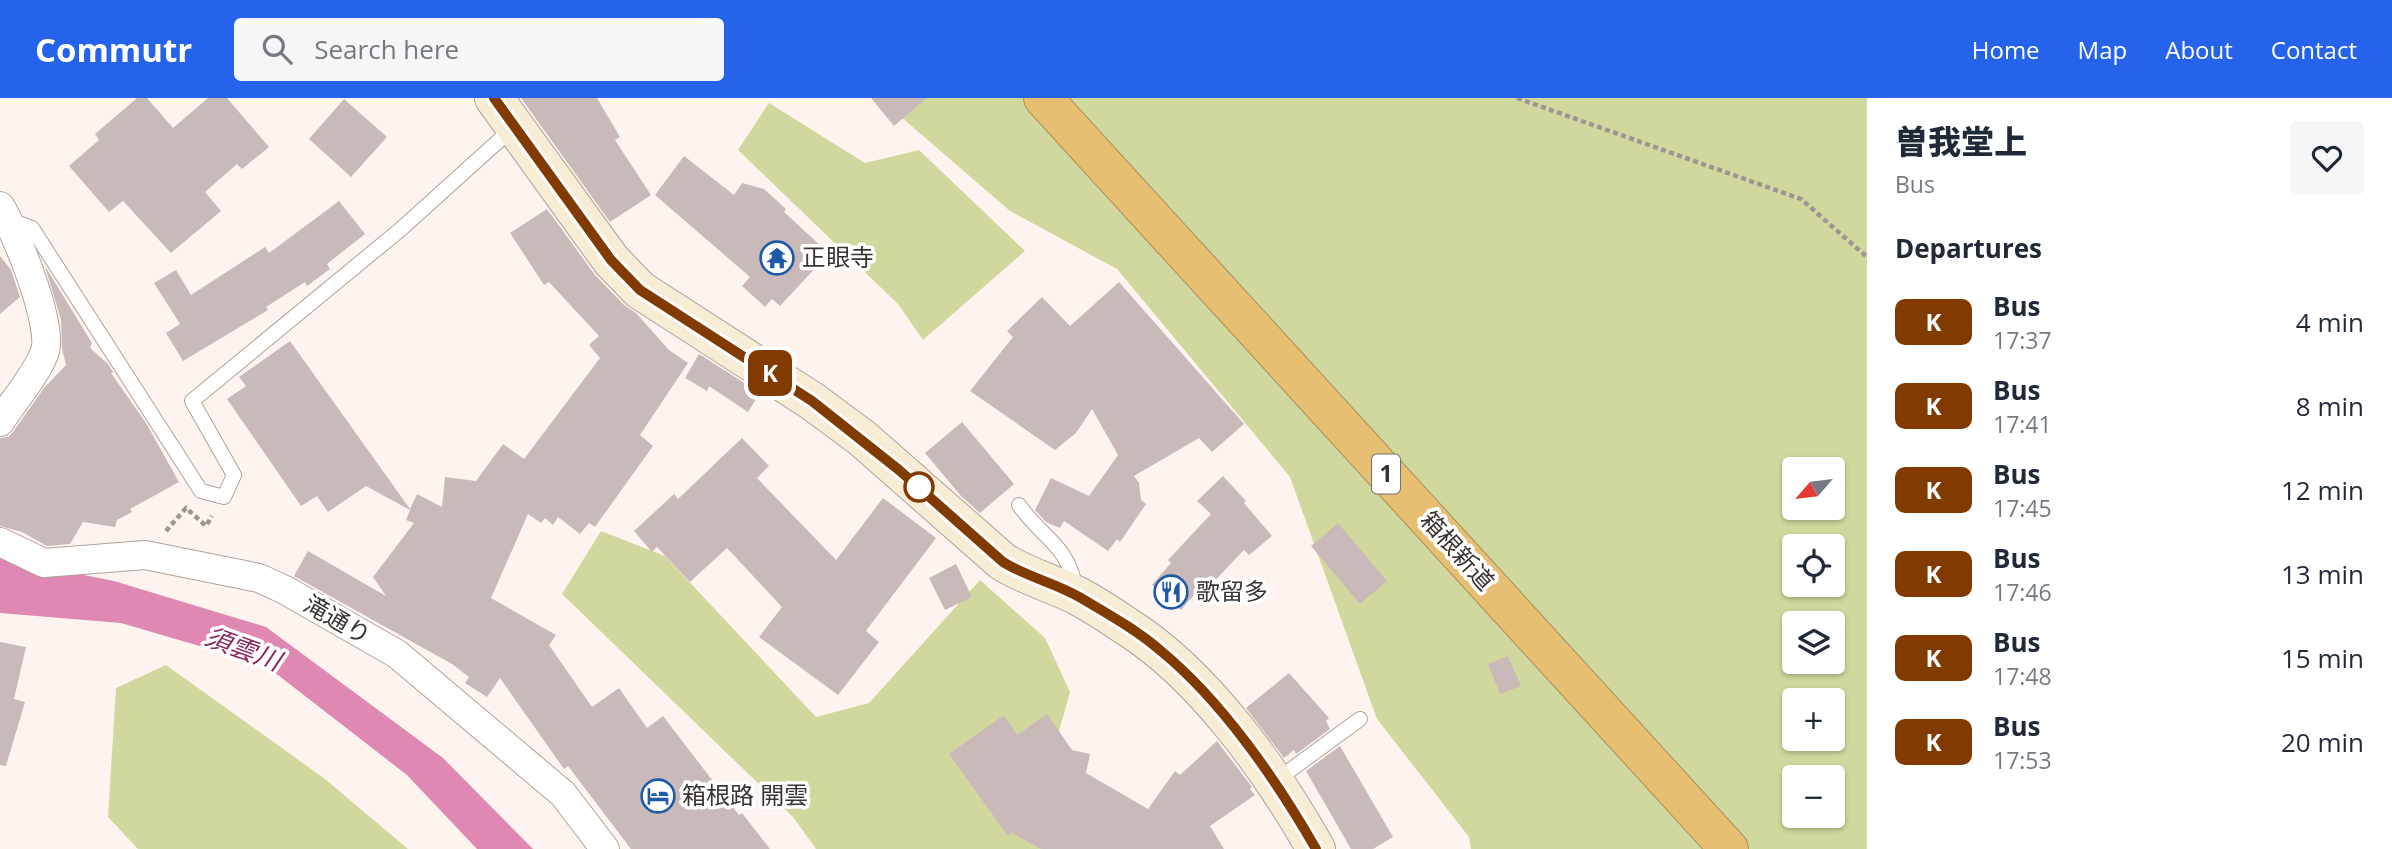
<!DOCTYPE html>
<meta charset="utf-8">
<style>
body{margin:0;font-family:"Open Sans","Noto Sans JP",sans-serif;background:#f6f6f7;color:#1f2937;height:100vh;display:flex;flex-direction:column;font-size:26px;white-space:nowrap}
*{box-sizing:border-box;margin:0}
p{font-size:23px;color:#747a83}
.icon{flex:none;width:38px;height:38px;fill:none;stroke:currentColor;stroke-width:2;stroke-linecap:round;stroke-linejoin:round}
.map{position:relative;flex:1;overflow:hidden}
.drawer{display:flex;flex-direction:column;background:#fff;width:525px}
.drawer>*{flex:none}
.badge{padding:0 14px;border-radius:10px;font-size:24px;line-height:46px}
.needle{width:46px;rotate:242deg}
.fabs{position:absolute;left:1782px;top:359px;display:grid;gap:14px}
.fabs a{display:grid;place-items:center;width:63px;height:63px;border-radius:7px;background:#fff;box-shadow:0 2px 5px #0004;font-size:35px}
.map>.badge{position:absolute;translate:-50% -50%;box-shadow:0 0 0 4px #fff}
h2{padding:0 28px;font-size:26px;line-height:63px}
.round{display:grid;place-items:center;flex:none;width:74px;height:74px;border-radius:7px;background:#f6f6f7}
.head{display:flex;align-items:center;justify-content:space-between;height:119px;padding:0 28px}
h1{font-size:33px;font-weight:800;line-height:52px}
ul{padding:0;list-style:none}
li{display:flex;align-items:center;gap:21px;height:84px;padding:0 28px}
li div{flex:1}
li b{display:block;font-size:26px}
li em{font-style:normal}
li .badge{min-width:77px;font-weight:700;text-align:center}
header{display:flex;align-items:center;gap:42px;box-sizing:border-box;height:98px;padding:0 35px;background:#2563eb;color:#fff}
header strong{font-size:33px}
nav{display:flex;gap:38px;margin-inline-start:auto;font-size:24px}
.search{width:490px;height:63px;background:#f6f6f7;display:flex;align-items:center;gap:18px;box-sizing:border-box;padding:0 24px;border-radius:7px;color:#747a83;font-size:26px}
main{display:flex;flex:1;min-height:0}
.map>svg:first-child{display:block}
.green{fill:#d1d89d;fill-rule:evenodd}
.water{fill:#df89b2}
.building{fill:#cab9b9}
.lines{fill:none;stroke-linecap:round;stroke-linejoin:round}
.lane-casing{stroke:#afa29b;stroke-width:16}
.street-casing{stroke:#afa29b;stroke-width:30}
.secondary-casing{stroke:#afa29b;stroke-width:40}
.highway-casing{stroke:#aa8e5c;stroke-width:40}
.path{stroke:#9c9592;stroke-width:4.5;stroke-dasharray:5 3.5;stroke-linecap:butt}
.lane{stroke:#fff;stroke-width:14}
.street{stroke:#fff;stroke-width:28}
.secondary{stroke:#f8ecd5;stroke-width:38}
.highway{stroke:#e7bf73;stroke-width:38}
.line-casing{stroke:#fff;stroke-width:16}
.line{stroke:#813b00;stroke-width:10}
.stop-dot{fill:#fff;stroke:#813b00;stroke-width:3.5}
.labels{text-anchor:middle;stroke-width:7;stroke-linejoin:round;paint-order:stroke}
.shield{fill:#fff;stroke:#74716f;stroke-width:2}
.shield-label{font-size:23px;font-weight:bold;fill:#393431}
.poi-label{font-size:24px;fill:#393431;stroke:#fff;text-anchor:start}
.street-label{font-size:24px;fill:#393431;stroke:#fff}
.water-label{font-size:26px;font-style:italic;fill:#8b275f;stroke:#fff}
</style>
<header>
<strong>Commutr</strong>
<div class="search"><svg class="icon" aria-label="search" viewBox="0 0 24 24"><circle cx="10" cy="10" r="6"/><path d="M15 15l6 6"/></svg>Search here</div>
<nav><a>Home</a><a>Map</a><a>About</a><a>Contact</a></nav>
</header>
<main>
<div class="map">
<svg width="1867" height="751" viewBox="0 0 1867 751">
<rect width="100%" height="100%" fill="#fdf4f0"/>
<path class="green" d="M879,0h988v751h-396l-2,-12 -92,-118 -87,-242 -173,-208 -107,-58zM1794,371h38v39h-38zM1794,448h38v38h-38zM1794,525h38v39h-38zM1794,602h38v38h-38zM1794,679h38v39h-38z
M769,5l96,60 54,-13 106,101 -102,89 -25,-36 -160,-154z
M601,433l64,25 151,161 53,-14 111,-123 65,58 25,54 -29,103 11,54h-236l-23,-32 -231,-223z
M166,567l159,114 83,70h-270l-30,-32 8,-129z"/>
<path class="water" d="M0,460l114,23 152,46 177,131 90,91h-56l-70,-74 -142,-110 -144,-42 -121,-10z"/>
<path class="building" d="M137,0h10l26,30 35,-30h19l42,49 -27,22 -5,-5 -32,28 16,19 -50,42 -48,-52 -14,11 -40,-46 30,-26 -4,-6z
M521,0h76l23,39 -5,3 36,55 -41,27z
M871,0h56l-33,28z
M344,1l43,38 -36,40 -42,-38z
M684,58l50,39 8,-12 22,6 22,20 -2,3 37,34 -8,8 8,8 -41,44 -8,-7 -7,8 -23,-21 8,-9 -95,-82z
M339,103l26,33 -38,30 3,5 -23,17 -2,-4 -39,25 2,3 -85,51 -17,-28 14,-9 -26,-41 22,-13 15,25 74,-48 4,6z
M547,111l48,66 29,30 12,8 33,37 19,13 -48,72 13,11 -58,81 -6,-4 -9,11 -22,-17 -5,8 -8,-7 -4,5 -13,-9 -37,84 65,37 -7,10 43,62 27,-19 28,40 16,-12 76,99 3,-2 28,36h-139l-63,-83 -4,3 -64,-91 -13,19 -22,-14 4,-6 -17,-13 -158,-88 14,-25 78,45 -13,-19 41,-54 -8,-3 4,-10 -44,-24 -38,26 -11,-16 -16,10 -74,-107 19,-13 -7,-9 51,-36 120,168 7,-15 25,13 3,-30 31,4 27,-37 21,15 76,-101 -11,-13 10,-9 -50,-54 -5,3 -34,-52z
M0,158l11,14 9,27 -20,17z
M45,168l47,77 -2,5 18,16 5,8 -2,1 35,50 33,59 -49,27 2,3 -15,8 -2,7 -32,-5 -13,22 -23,2 -25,-14 -22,-6v-88l8,-1 5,-5 31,-44 22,-23 -4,-16 -1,-29z
M1119,184l125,142 -32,28 -13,-14 -65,38 5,7 2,17 5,4 -26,38 -3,-3 -9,12 -44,-30 -4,7 -14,-6 -11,-12 16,-32 38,18 29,-41 -26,-46 -16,24 -21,17 -85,-59 43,-54 -6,-6 35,-34 28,29z
M699,256l61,39 -12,19 -39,-26 -2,5 -22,-13z
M962,324l52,62 -34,29 -19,-17 -36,-43z
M742,340l27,28 -12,12 79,82 47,-62 53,40 -68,90 -2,3 13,11 -41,53 -79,-58 23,-30 -55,-59 -37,34 -33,-35 -5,5 -18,-21 40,-37 4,5z
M1223,378l23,25 -2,2 28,33 -23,19 -5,-5 -39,41 -4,-4 -2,2 -18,21 -29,-25 19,-22 -3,-3 43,-46 -14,-13z
M1338,425l49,58 -27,23 -49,-58z
M956,466l16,33 -27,13 -16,-32z
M0,544l26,5 -12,52 11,3 -19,64 -6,-1z
M1508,558l13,30 -21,8 -12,-30z
M1289,575l40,45 -3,3 4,8 -34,25 -2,-4 -10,8 -38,-50z
M1047,616l25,36 18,4 -4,19 62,36 27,-38 5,4 37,-34 35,46 -2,2 5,6 -45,31 14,23h-183l-29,-16 -4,3 -59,-82 55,-39 13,20z
M1340,648l53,91 -20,12h-22l-45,-78z"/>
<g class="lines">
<defs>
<path id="lane" d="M10,122l22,8 169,263 23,6 10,-22 -42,-74 209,-172 113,-102
M1019,407c23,34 50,39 57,86
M1274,684l86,-63"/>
<path id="street" d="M0,108c15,24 56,123 44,148 -10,24 -30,46 -44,68
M0,444l44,21 101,-8 114,23 26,12 112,64 166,140 42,55"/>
<path id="secondary" d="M494,0l117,162 29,30 172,111 50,37 141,124c23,14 48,21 73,33 17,9 34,20 50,31 77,48 146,145 190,223"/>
<path id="highway" d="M1043,0l686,751"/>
</defs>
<use href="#lane" class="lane-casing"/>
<use href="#street" class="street-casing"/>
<use href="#secondary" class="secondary-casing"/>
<use href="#highway" class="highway-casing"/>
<path class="path" d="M1517,0l284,101 66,58
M166,433l20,-23 20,18 6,-10"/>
<use href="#lane" class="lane"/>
<use href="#street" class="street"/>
<use href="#secondary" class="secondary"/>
<use href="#highway" class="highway"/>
</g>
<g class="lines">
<defs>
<path id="line" d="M494,0l117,162 29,30 172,111 87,69 104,92c24,15 53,21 78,36 27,16 56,32 80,53 61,50 116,130 155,198"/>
</defs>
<use href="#line" class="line-casing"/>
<use href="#line" class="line"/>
</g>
<defs>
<symbol id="temple-ring" viewBox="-11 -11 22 22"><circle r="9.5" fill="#fff" stroke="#1f59aa" stroke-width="1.5"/><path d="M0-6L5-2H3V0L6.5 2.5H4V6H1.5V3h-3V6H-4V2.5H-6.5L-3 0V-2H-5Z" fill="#1f59aa"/></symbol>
<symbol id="restaurant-ring" viewBox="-11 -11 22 22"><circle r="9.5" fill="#fff" stroke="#1f59aa" stroke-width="1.5"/><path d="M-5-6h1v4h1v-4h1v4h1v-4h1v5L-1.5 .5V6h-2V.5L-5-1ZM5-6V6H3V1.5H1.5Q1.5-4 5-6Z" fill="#1f59aa"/></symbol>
<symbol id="hotel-ring" viewBox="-11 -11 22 22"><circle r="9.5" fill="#fff" stroke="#1f59aa" stroke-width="1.5"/><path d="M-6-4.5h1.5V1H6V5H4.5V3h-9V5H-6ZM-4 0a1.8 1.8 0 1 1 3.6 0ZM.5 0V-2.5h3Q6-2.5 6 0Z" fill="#1f59aa"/></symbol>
</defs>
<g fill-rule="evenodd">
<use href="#temple-ring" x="758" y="141" width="38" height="38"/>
<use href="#restaurant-ring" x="1152" y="475" width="38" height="38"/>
<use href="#hotel-ring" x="639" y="679" width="38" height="38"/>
</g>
<circle class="stop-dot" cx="919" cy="389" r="14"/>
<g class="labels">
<rect class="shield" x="1372" y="356.5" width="28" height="39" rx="5"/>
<g class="shield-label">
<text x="1386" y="384">1</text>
</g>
<g class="poi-label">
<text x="802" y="168">正眼寺</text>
<text x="1196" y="502">歌留多</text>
<text x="682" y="706">箱根路 開雲</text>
</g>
<g class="street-label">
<text transform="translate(1457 453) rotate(48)" y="8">箱根新道</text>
<text transform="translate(337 522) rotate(30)" y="8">滝通り</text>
</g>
<g class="water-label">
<text transform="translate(243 551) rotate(20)" y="9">須雲川</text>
</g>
</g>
</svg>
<div class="fabs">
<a><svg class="needle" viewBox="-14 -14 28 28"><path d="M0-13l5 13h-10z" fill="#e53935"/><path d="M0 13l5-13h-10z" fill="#747a83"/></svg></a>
<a><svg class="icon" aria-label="locate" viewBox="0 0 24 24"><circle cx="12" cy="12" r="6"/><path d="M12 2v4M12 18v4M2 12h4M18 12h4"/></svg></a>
<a><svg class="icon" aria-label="layers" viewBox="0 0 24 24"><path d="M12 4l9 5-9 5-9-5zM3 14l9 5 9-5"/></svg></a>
<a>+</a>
<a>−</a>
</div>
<b class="badge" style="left:770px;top:275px;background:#813b00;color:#fff">K</b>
</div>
<section class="drawer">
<div class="head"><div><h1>曽我堂上</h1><p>Bus</p></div><a class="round"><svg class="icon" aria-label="heart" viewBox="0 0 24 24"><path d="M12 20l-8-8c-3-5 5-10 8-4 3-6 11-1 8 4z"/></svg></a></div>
<h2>Departures</h2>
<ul>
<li><span class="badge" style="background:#813b00;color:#fff">K</span><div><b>Bus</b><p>17:37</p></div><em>4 min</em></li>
<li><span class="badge" style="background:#813b00;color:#fff">K</span><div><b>Bus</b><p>17:41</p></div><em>8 min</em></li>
<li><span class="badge" style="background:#813b00;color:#fff">K</span><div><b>Bus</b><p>17:45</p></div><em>12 min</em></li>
<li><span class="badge" style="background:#813b00;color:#fff">K</span><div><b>Bus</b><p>17:46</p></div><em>13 min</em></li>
<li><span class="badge" style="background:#813b00;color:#fff">K</span><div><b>Bus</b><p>17:48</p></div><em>15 min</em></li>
<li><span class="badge" style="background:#813b00;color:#fff">K</span><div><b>Bus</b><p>17:53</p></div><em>20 min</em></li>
</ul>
</section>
</main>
